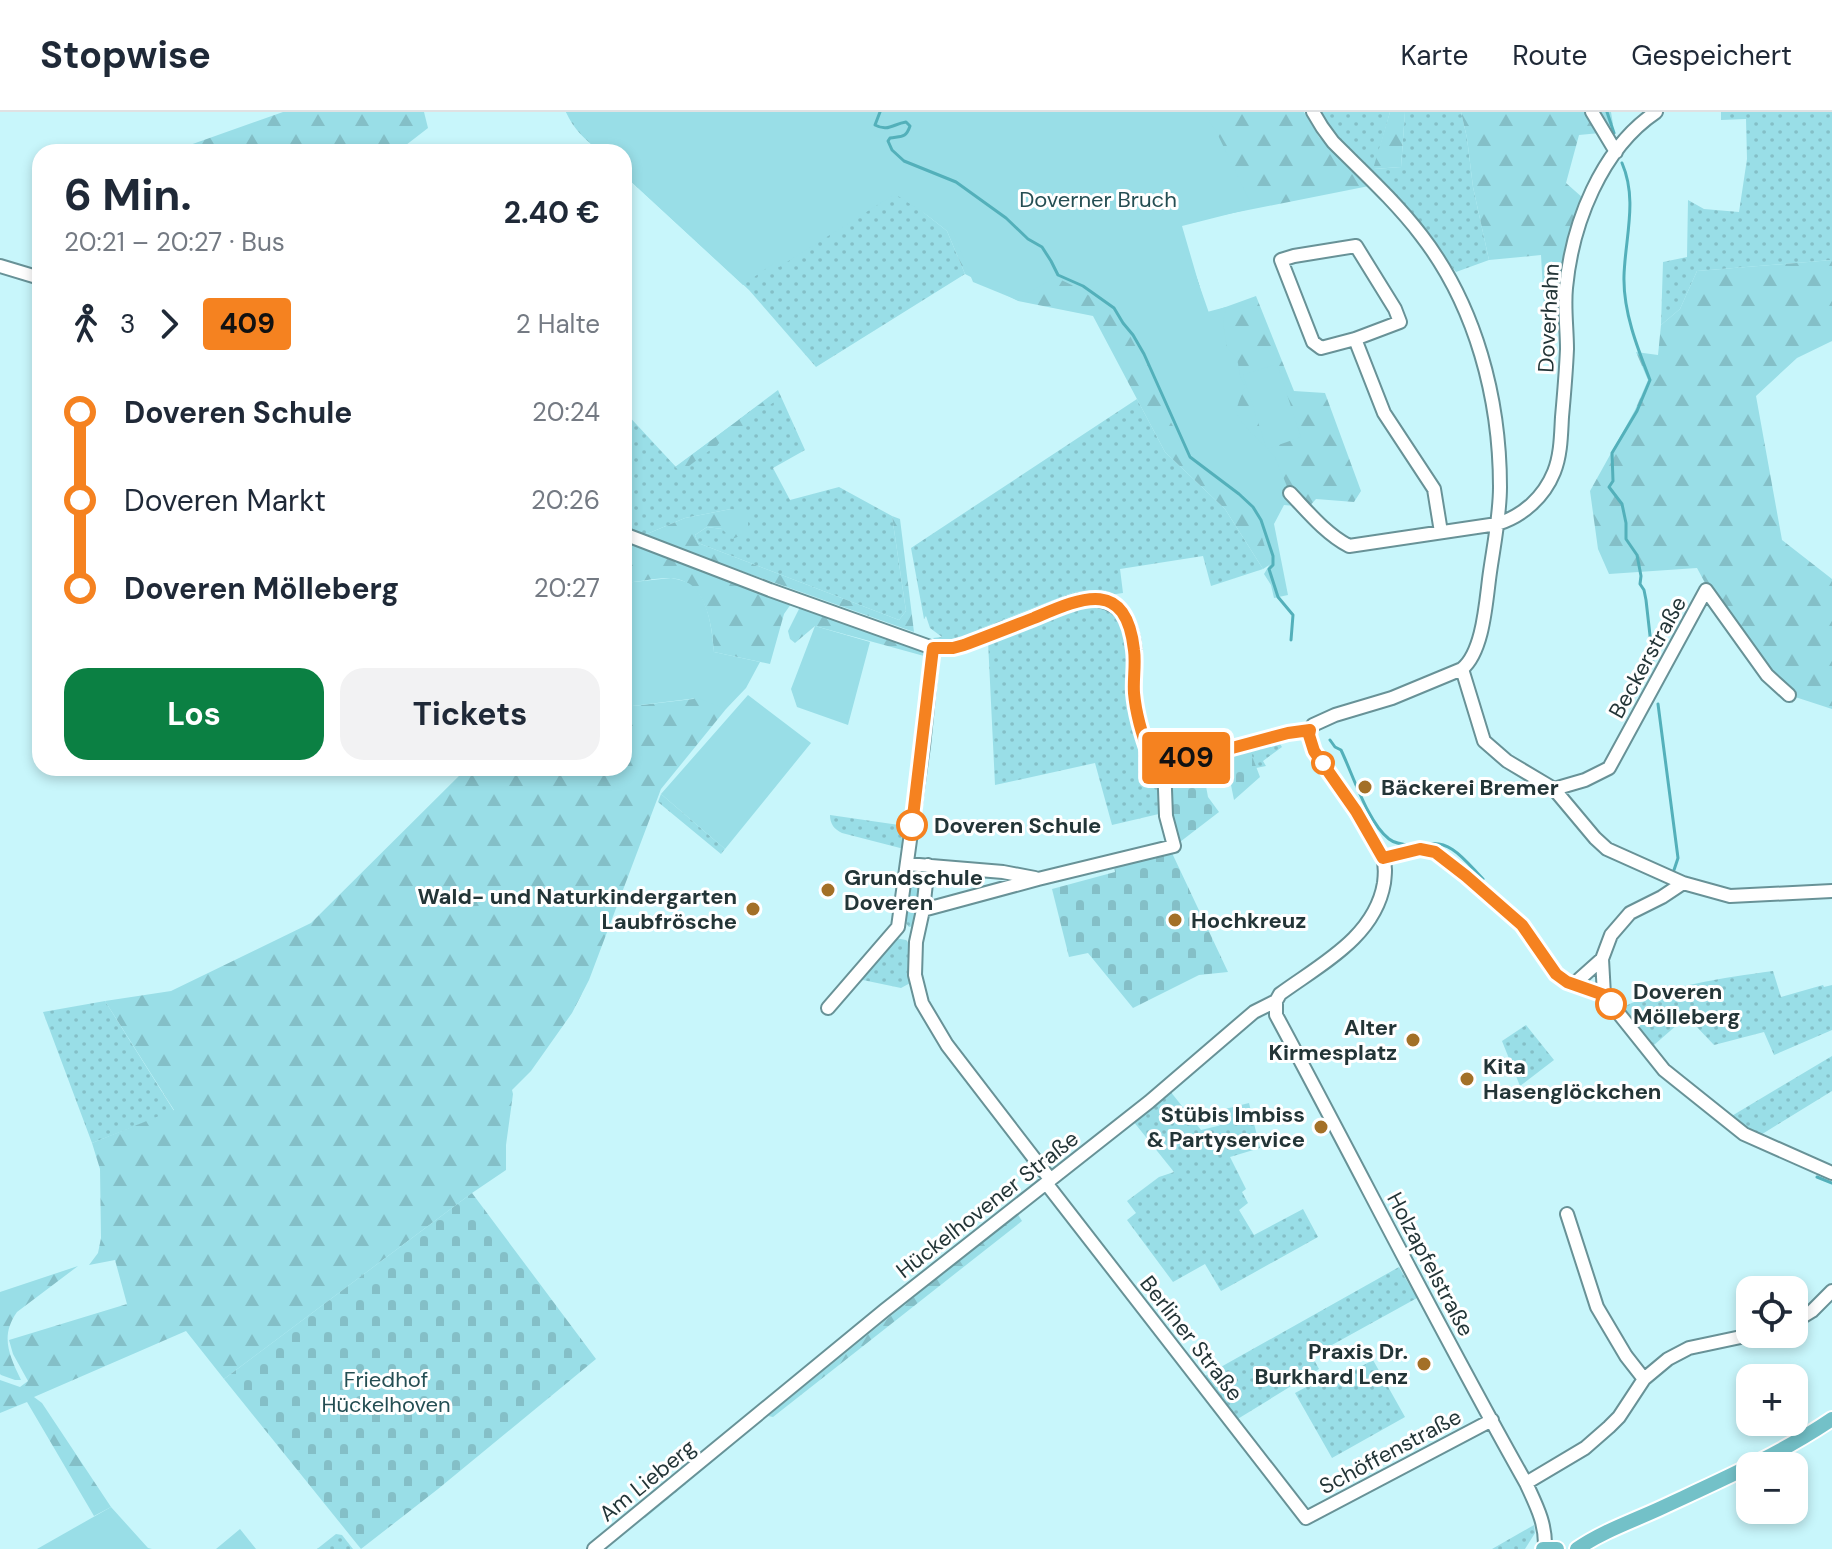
<!DOCTYPE html>
<html lang="de">
<meta charset="utf-8">
<style>
body{margin:0;font-family:"DM Sans",sans-serif;background:#f2f2f3;color:#1f2937;height:100vh;display:flex;flex-direction:column;font-size:30px;white-space:nowrap}
*{box-sizing:border-box;margin:0}
p{font-size:26px;color:#747a83}
.icon{flex:none;width:44px;height:44px;fill:none;stroke:currentColor;stroke-width:2;stroke-linecap:round;stroke-linejoin:round}
.map{position:relative;flex:1;overflow:hidden}
.panel{position:absolute;left:32px;top:32px;width:600px;height:632px;display:flex;flex-direction:column;background:#fff;border-radius:24px;box-shadow:0 4px 12px #0003}
.panel>*{flex:none}
.badge{padding:0 16px;border-radius:6px;font-size:28px;line-height:52px}
.buttons{position:absolute;left:1736px;top:1164px;display:grid;gap:16px}
.buttons a{display:grid;place-items:center;width:72px;height:72px;border-radius:16px;background:#fff;box-shadow:0 4px 12px #0003;font-size:40px}
.map>.badge{position:absolute;translate:-50% -50%;box-shadow:0 0 0 4px #fff}
.legs{display:flex;align-items:center;gap:12px;height:88px;padding:0 32px;font-size:26px}
.legs p{margin-inline-start:auto}
.headline{display:flex;align-items:center;justify-content:space-between;height:136px;padding:0 32px}
h1{font-size:44px;font-weight:700;line-height:60px}
.primary-button{display:flex;gap:16px;margin-top:auto;padding:16px 32px}
.primary-button a{flex:1;height:92px;border-radius:24px;background:#0b8043;color:#fff;font-size:32px;font-weight:700;line-height:92px;text-align:center}
.primary-button a+a{background:#f2f2f3;color:#1f2937}
ul{padding:0 32px;list-style:none}
li{display:flex;align-items:center;gap:28px;height:88px;font-size:30px}
li i{display:grid;place-items:center;width:12px;height:100%;margin:0 10px;background:currentColor}
li i::after{content:'';width:20px;height:20px;margin:-10px;border:6px solid;border-radius:50%;background:#fff}
li p{margin-inline-start:auto}
li:first-child i{background:linear-gradient(#0000 50%,currentColor 0)}
li:last-child i{background:linear-gradient(currentColor 50%,#0000 0)}
header{display:flex;align-items:center;gap:48px;box-sizing:border-box;height:112px;padding:0 40px;background:#fff;border-bottom:2px solid #e0e1e3}
header strong{font-size:38px}
nav{display:flex;gap:44px;margin-inline-start:auto;font-size:28px}
.map>svg:first-child{display:block}
.grass{fill:url(#grass-dots)}
.forest{fill:url(#forest-firs)}
.cemetery{fill:url(#cemetery-stones)}
.park{fill:#99dee7}
.lines{fill:none;stroke-linecap:round;stroke-linejoin:round}
.stream{stroke:#53b0ba;stroke-width:3}
.minor-casing{stroke:#689297;stroke-width:16}
.major-casing{stroke:#fff;stroke-width:18}
.minor{stroke:#fff;stroke-width:12}
.major{stroke:#73c1c8;stroke-width:14}
.line-1-casing{stroke:#fff;stroke-width:18}
.line-1{stroke:#f58220;stroke-width:12}
.stop-1-dot{fill:#fff;stroke:#f58220;stroke-width:4}
.poi-dot{fill:#a37027;stroke:#fff;stroke-width:3}
.labels{text-anchor:middle;stroke-width:6;stroke-linejoin:round;paint-order:stroke}
.park-label{font-size:22px;fill:#244e53;stroke:#fff}
.street-label{font-size:22px;fill:#233537;stroke:#fff}
.poi-label{font-size:22px;font-weight:bold;fill:#233537;stroke:#fff;text-anchor:start}
.stop-label{font-size:22px;font-weight:bold;fill:#233537;stroke:#fff;text-anchor:start}
</style>
<header>
<strong>Stopwise</strong>
<nav><a>Karte</a><a>Route</a><a>Gespeichert</a></nav>
</header>
<div class="map">
<svg width="1832" height="1437" viewBox="0 0 1832 1437">
<defs>
<pattern id="grass-dots" width="8" height="8" patternUnits="userSpaceOnUse" patternTransform="scale(2)"><rect width="8" height="8" fill="#99dee7"/><path d="M2 2h.1M6 6h.1" fill="none" stroke="#84bfc7" stroke-width="1.8" stroke-linecap="round"/></pattern>
<pattern id="forest-firs" width="22" height="20" patternUnits="userSpaceOnUse" patternTransform="scale(2)"><rect width="22" height="20" fill="#99dee7"/><path d="M5 1l3.5 6h-7zM16 11l3.5 6h-7z" fill="#84bfc7"/></pattern>
<pattern id="cemetery-stones" width="16" height="16" patternUnits="userSpaceOnUse" patternTransform="scale(2)"><rect width="16" height="16" fill="#99dee7"/><path d="M2 7V4a2 2 0 0 1 4 0v3zM10 15v-3a2 2 0 0 1 4 0v3z" fill="#84bfc7"/></pattern>
</defs>
<rect width="100%" height="100%" fill="#c8f6fb"/>
<path class="grass" d="M566,0h131l197,77 53,42 18,43 -149,93 -67,-77 -125,-115v-23h-24c-14,-12 -27,-23 -34,-40z
M1319,0h71l-16,57 27,-2 4,-55h56l6,26 6,49 16,73 -33,12 -31,-39 -95,-102z
M1721,0h111v148l-135,11 -17,38 -19,16 2,-63 24,-5 1,-57 16,9 35,3 8,-53 -1,-40 -25,1z
M778,278l27,60 -32,18 17,32 49,-13 53,29 14,95 -7,9 -201,-77 -3,-8 12,-8 15,2 9,-20 -46,9 -43,18 -18,-8v-117l52,56z
M1137,287l28,53 60,57 38,60 -52,17 -8,-30 -83,13 3,24 -14,2 -4,-5 -31,2 -95,37 6,4 -23,9h-25l-4,-4 9,-1 -12,-9 -4,-12 -2,3 -13,-71z
M1083,490l25,3 16,19 6,25v41l31,79 2,44 -51,12 -17,-62 -100,22 -7,-144z
M1285,628l-5,4 2,3 -19,14 3,5 -10,2 -7,-20z
M661,682l64,55 -4,5 -63,-52z
M830,703l76,11 -2,23 -62,-16c-8,-4 -12,-9 -12,-18z
M915,758l7,3 -6,49 -2,4 -5,1 -4,-5 5,-46z
M895,826l11,2 5,6 3,35 -13,7 -43,-9z
M1773,859l8,26 42,-12 1,2 8,-2v45l-58,25 -10,-23 -50,13 -22,-23 -14,2 -24,21 -31,-38c47,-22 99,-29 150,-36z
M105,889l69,110 -82,32 -49,-131z
M1526,913l28,35 -34,26 -18,-45z
M1832,944v35l-73,45 -13,-6 -16,-13z
M1170,979l31,39 29,-7 -5,-14 24,-6 11,45 -30,9 16,32 -4,3 6,11 -9,7 15,25 49,-26 15,28 -97,54 -16,-27 -32,18 -46,-62 9,-7 -9,-12 32,-24 15,-5 -41,-51z
M1399,1155l18,31 -105,58 7,13 -83,51 -33,-43z
M1373,1248l32,57 -73,41 -37,-65 30,-16 4,7z
M725,1336l2,2 -82,68 -3,-2z
M1534,1413l1,8 -10,16h-33z
M336,1422l6,1 11,14h-36z"/>
<path class="forest" d="M283,0h141l4,16 -31,24h-210v-6z
M964,0h340l15,25 50,49 -191,38 31,89 47,-17 38,95 31,2 36,98 -7,11 -38,-3 -9,10 -15,-14 -33,30 12,39 -8,5 -38,-60 -60,-57 -72,-136 -75,-15 -53,-27 -18,-43 -53,-42z
M1390,0h15l-4,55 -28,2z
M1461,0h150l2,12 -13,9 -21,2 -13,48 17,15 -17,62 -5,43 -17,5 -3,-53 -52,5 -16,-73 -6,-49z
M1832,148v81l-35,17 -41,38 26,144 50,39v130l-43,-14 -71,-88 -21,-39 -88,6 -11,-25 -8,-58 45,-81 13,-30 -12,-28 22,3 3,-30 19,-16 17,-38z
M771,284l3,6 -93,70 -6,-5z
M731,397l11,2 6,5v17l-16,6 -10,-10 -15,-2 -12,8 3,8 201,77 7,-9 -14,-95 8,3 14,113 -272,-96 43,-18z
M624,426l306,114 -6,4 -109,-30 -20,17 -5,-4 -2,-8 12,-24 -9,-3 -7,10 -14,50 -56,-12c-2,-29 -8,-73 -45,-74 -15,0 -31,4 -45,5z
M1105,478l4,5 -10,-2 -13,1 -101,39 -7,-1 1,-3 95,-37z
M732,565l-6,32 -65,80 -72,191 -17,33 -41,58 -19,19 1,4 -7,51v25l-34,23 -248,186 -38,-48 -152,66 8,6 69,104 -17,9 -67,-114 -27,11v-33l20,7 8,-6 -15,-27 -4,-14 118,-36 -12,-44 -26,5 9,-12 3,-15 -1,-69 -8,-26 82,-33 -69,-109 66,-10 140,-68 156,-155h157v-61l69,-8z
M1017,1101l5,8 -249,196 -5,-1z
M78,1154l-61,46c-17,24 -8,43 4,68h-6l-14,-5 -1,-1v-82z"/>
<path class="cemetery" d="M1249,636l11,29 -26,23 -9,-45z
M1201,647l7,38 11,15 -43,33 -6,-35 -1,-36 12,-11z
M1172,741l56,119 -29,3 -66,33 -45,-55 -19,4 -17,-68 63,-17 -1,-6z
M472,1081l124,166 -158,130 -77,60 -137,-170z"/>
<path class="park" d="M566,0h637l13,19 37,77 -71,18 25,86 19,-5 -3,16 4,25 10,10 3,17 5,12c-2,6 -9,18 -8,25 1,10 22,28 29,35l-23,-72 34,-11 24,73 -34,12 8,8 20,49 -11,-1 -10,19 14,71 -14,3 -3,-13 -7,-11 6,-10 -12,-40v-9l-33,-30 -14,-8 -14,-13 -14,-8 -3,-13 -8,-19 -6,-8 -1,-8 -19,-48 -6,-5 -11,-21 -8,-7 -7,-13 -34,-25 -25,-12 -38,23 -44,-18 -20,-50 -58,-38 -116,73 -5,-4 -31,22 -119,-110v-23h-24l-19,-18z
M671,466c6,1 14,3 19,6 19,13 22,47 24,68l46,10 -14,26 -20,21 -28,-11 -74,9v-124z
M815,514l55,16 -22,83 -51,-18 -6,-18z
M748,583l63,48 -86,106 -64,-55z
M111,1395l37,41 4,1h-115z
M240,1417l16,20h-40z"/>
<g class="lines">
<path class="stream" d="M880,0l-5,13c13,7 18,-1 31,-3l4,4c-4,12 -8,10 -20,12l-2,3 4,9 12,11 52,21 50,36 22,21 14,8 9,14 7,14 25,11 31,22 9,15 10,12 11,19 46,103 49,37 14,13 8,13 12,36v9l-4,4 9,28 15,18 -2,25
M1607,0l7,21
M1622,51c16,37 3,75 2,113 -1,35 13,71 26,104l-13,31 -25,42 1,28 -4,6 13,17 4,19v16l11,16 4,21 -1,8 4,6 2,10 7,62
M1658,592l20,154 -4,12
M1330,628l5,7 6,3c12,25 27,73 48,89 6,5 17,6 25,7
M1425,733c25,-8 42,18 58,34
M1817,1065l15,6"/>
<defs>
<path id="minor" d="M1592,0l24,40
M1356,134l39,63 5,13 -45,17 -34,9 -8,-6 -32,-82 13,-4z
M0,154l40,12
M1355,227l29,74 50,76 7,43
M1290,381c18,19 36,41 59,53l148,-22c26,-8 47,-27 57,-52 7,-17 7,-38 8,-55 2,-22 4,-45 5,-68 0,-20 -3,-41 -1,-61 6,-64 35,-139 90,-176
M624,422l146,56 163,58h20l11,-3 116,-45c38,-4 52,17 55,53 0,13 -2,26 -1,38 1,24 9,47 17,68l13,4 45,-10
M1462,557l22,72 23,20 47,28 41,49 12,11 76,34 47,13 102,-5
M1310,618l3,-5 22,-10 57,-17 70,-29c22,-18 24,-70 28,-97 4,-28 10,-57 10,-85 0,-88 -24,-181 -79,-252 -26,-34 -58,-63 -88,-93l-11,-15 -9,-15
M1217,640l71,-19 22,-3
M1554,677l31,-9 24,-12 97,-178 61,85 22,20
M1383,746l37,-9 15,3 31,24 56,49 34,49 11,8 37,13
M907,752l96,8 32,6
M928,753l-5,45 -7,32 -1,33 7,28 25,42 103,134
M1683,771l-21,14 -32,16 -19,22 -9,24 2,36 60,75 80,64 88,39
M923,798l115,-31 136,-33 -8,-30 -2,-53
M898,815l25,-181 10,-98
M1574,872l28,-25
M1276,889v14c84,156 163,314 250,468 10,22 20,40 19,65
M828,896l70,-81
M1046,1071l260,335 186,-98
M1567,1102l30,93 29,49 18,23
M1794,1210l18,-11 20,-20
M1526,1371l59,-35 24,-21 10,-10 25,-38 24,-20 21,-11 66,-14
M594,1437l291,-239 264,-208 105,-90 22,-11 4,-7c41,-30 95,-57 104,-111 1,-9 2,-16 -1,-25l-27,-47 -42,-60 -5,-16 1,-5"/>
<path id="major" d="M1543,1437h14
M1577,1437c26,-18 56,-28 84,-41 58,-27 118,-53 171,-89"/>
</defs>
<use href="#minor" class="minor-casing"/>
<use href="#major" class="major-casing"/>
<use href="#minor" class="minor"/>
<use href="#major" class="major"/>
</g>
<g class="lines">
<defs>
<path id="line-1" d="M912,713l21,-177h20l11,-3c24,-9 47,-18 70,-27 47,-20 92,-41 100,32 2,14 -1,29 0,43 2,23 9,45 17,66l7,4h6l53,-11 71,-19 22,-3 -1,5 5,16 42,60 27,47 37,-9 15,3 31,24 56,49 34,49 11,8 37,13 7,9"/>
</defs>
<use href="#line-1" class="line-1-casing"/>
<use href="#line-1" class="line-1"/>
</g>
<g class="stop-1-dot">
<circle cx="1323" cy="651" r="10"/>
<circle cx="912" cy="713" r="14"/>
<circle cx="1611" cy="892" r="14"/>
</g>
<g class="poi-dot">
<circle cx="1365" cy="675" r="8"/>
<circle cx="828" cy="778" r="8"/>
<circle cx="753" cy="797" r="8"/>
<circle cx="1175" cy="808" r="8"/>
<circle cx="1413" cy="928" r="8"/>
<circle cx="1467" cy="967" r="8"/>
<circle cx="1321" cy="1015" r="8"/>
<circle cx="1424" cy="1252" r="8"/>
</g>
<g class="labels">
<g class="park-label">
<text x="1098" y="95">Doverner Bruch</text>
<text x="386" y="1275">Friedhof<tspan x="386" dy="25">Hückelhoven</tspan></text>
</g>
<g class="street-label">
<text transform="translate(1548 206) rotate(-87)" y="8">Doverhahn</text>
<text transform="translate(1647 545) rotate(-61)" y="8">Beckerstraße</text>
<text transform="translate(987 1092) rotate(-38)" y="8">Hückelhovener Straße</text>
<text transform="translate(1431 1152) rotate(62)" y="8">Holzapfelstraße</text>
<text transform="translate(1192 1226) rotate(52)" y="8">Berliner Straße</text>
<text transform="translate(1390 1339) rotate(-28)" y="8">Schöffenstraße</text>
<text transform="translate(647 1368) rotate(-39)" y="8">Am Lieberg</text>
</g>
<g class="poi-label">
<text x="1381" y="683">Bäckerei Bremer</text>
<text x="844" y="773">Grundschule<tspan x="844" dy="25">Doveren</tspan></text>
<text x="737" y="792" text-anchor="end">Wald- und Naturkindergarten<tspan x="737" dy="25">Laubfrösche</tspan></text>
<text x="1191" y="816">Hochkreuz</text>
<text x="1397" y="923" text-anchor="end">Alter<tspan x="1397" dy="25">Kirmesplatz</tspan></text>
<text x="1483" y="962">Kita<tspan x="1483" dy="25">Hasenglöckchen</tspan></text>
<text x="1305" y="1010" text-anchor="end">Stübis Imbiss<tspan x="1305" dy="25">&amp; Partyservice</tspan></text>
<text x="1408" y="1247" text-anchor="end">Praxis Dr.<tspan x="1408" dy="25">Burkhard Lenz</tspan></text>
</g>
<g class="stop-label">
<text x="934" y="721">Doveren Schule</text>
<text x="1633" y="887">Doveren<tspan x="1633" dy="25">Mölleberg</tspan></text>
</g>
</g>
</svg>
<div class="buttons">
<a><svg class="icon" aria-label="locate" viewBox="0 0 24 24"><circle cx="12" cy="12" r="6"/><path d="M12 2v4M12 18v4M2 12h4M18 12h4"/></svg></a>
<a>+</a>
<a>−</a>
</div>
<b class="badge" style="left:1186px;top:646px;background:#f58220;color:#111">409</b>
<section class="panel">
<div class="headline"><div><h1>6 Min.</h1><p>20:21 – 20:27 · Bus</p></div><b>2.40 €</b></div>
<div class="legs"><svg class="icon" aria-label="walk" viewBox="0 0 24 24"><circle cx="13" cy="4" r="2"/><path d="M13 8l-2 6 4 7M11 14l-3 7M7 12l3-4h3l4 4"/></svg>3<svg class="icon" aria-label="forward" viewBox="0 0 24 24"><path d="M9 5l7 7-7 7"/></svg><b class="badge" style="background:#f58220;color:#111">409</b><p>2 Halte</p></div>
<ul>
<li><i style="color:#f58220"></i><b>Doveren Schule</b><p>20:24</p></li>
<li><i style="color:#f58220"></i><span>Doveren Markt</span><p>20:26</p></li>
<li><i style="color:#f58220"></i><b>Doveren Mölleberg</b><p>20:27</p></li>
</ul>
<div class="primary-button"><a>Los</a><a>Tickets</a></div>
</section>
</div>
